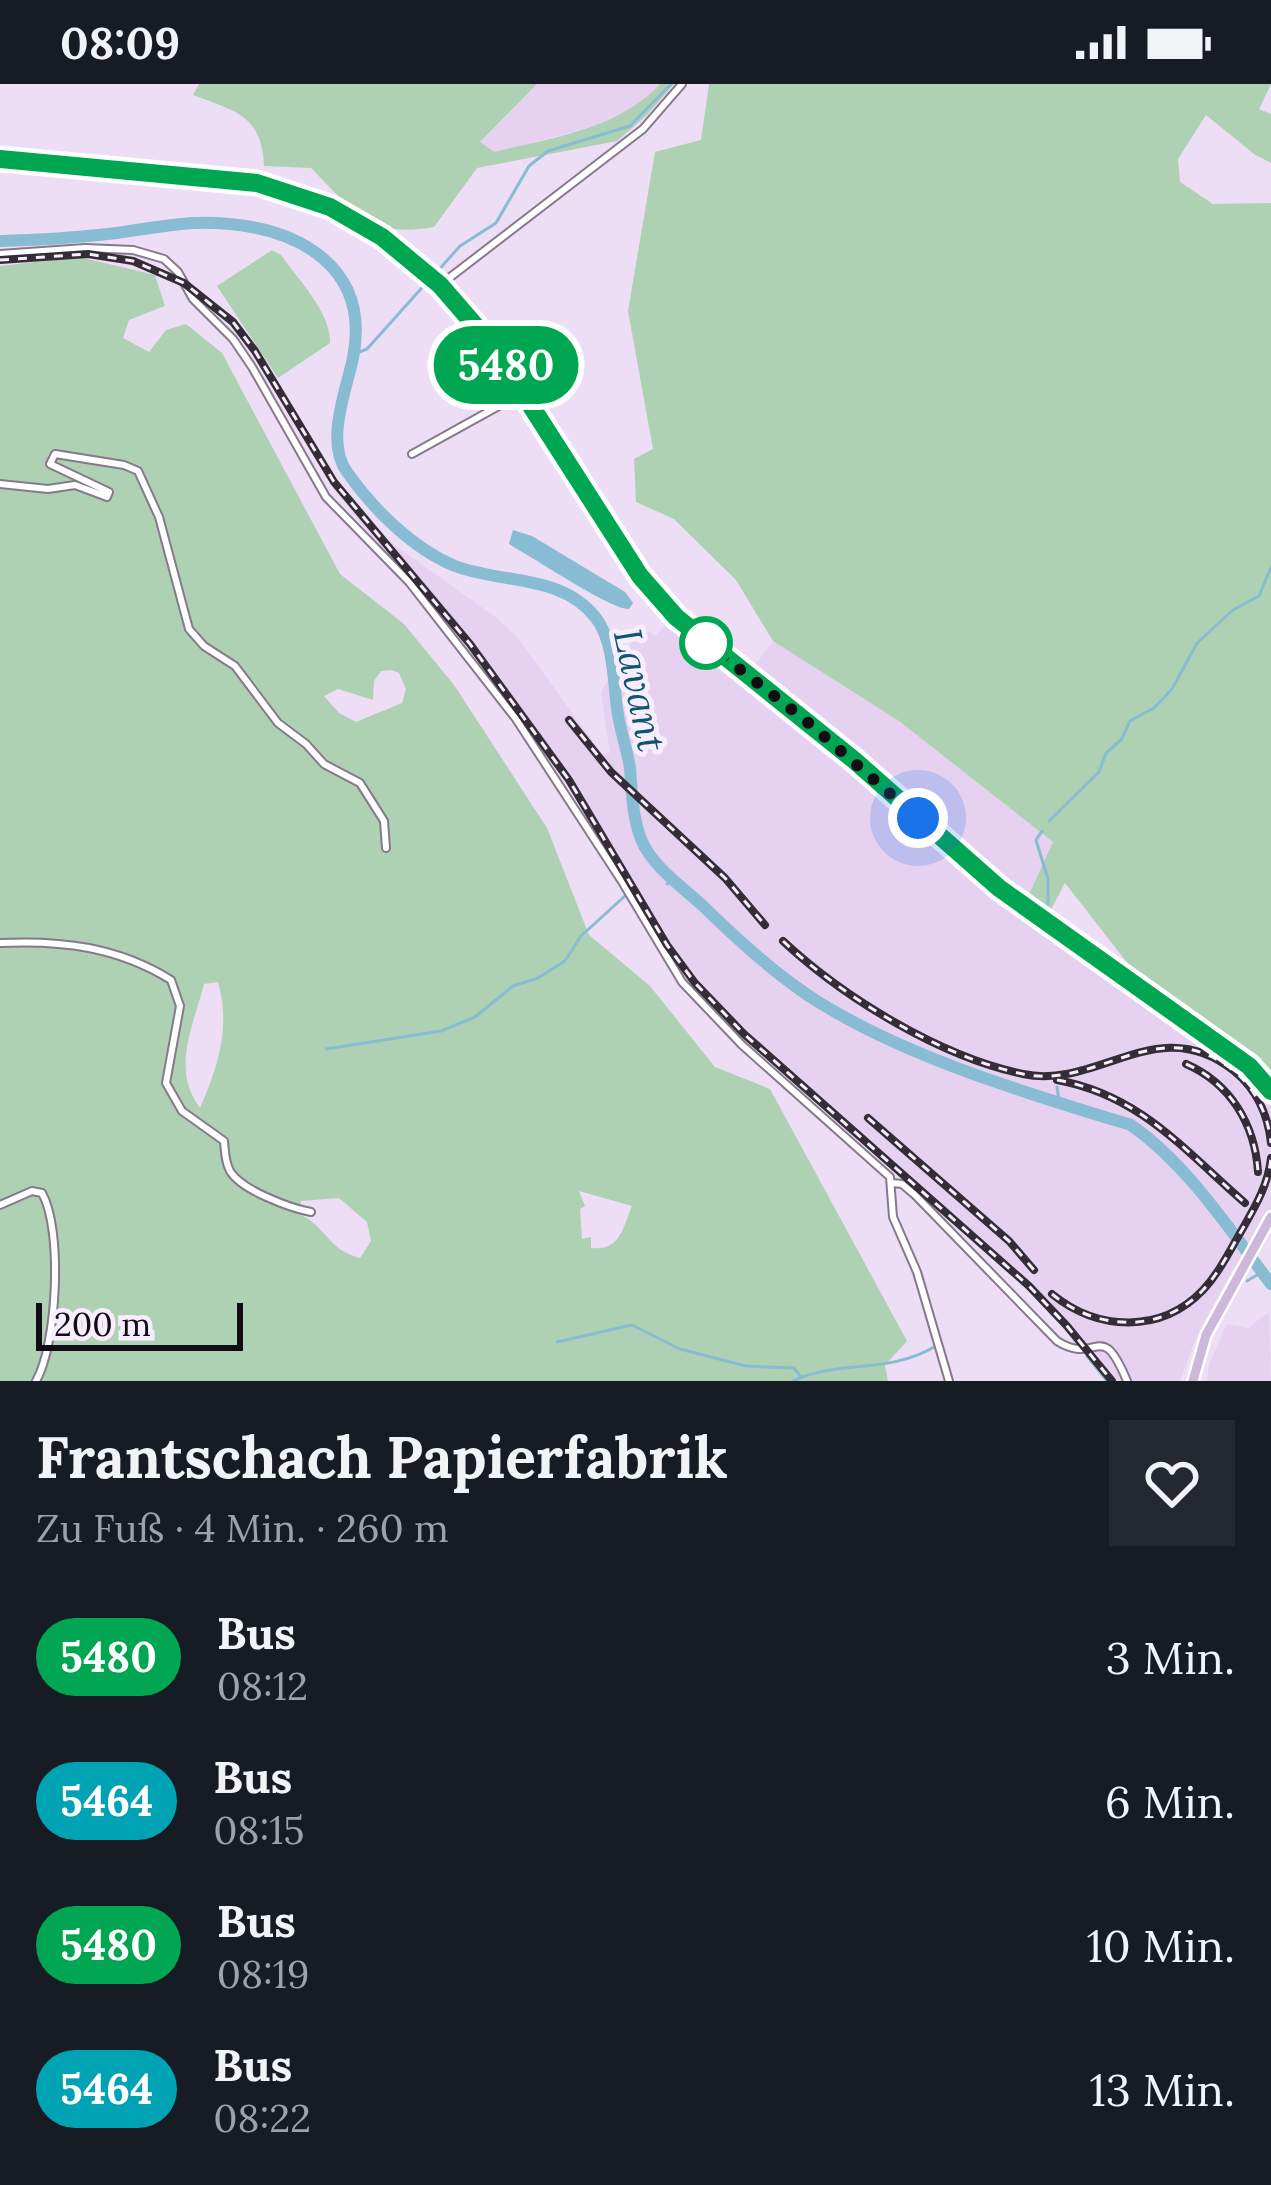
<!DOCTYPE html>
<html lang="de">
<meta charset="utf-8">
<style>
body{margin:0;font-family:Lora,serif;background:#242831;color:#f1f3f6;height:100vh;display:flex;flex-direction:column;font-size:45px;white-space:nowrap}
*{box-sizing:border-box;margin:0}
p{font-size:39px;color:#9ea1a6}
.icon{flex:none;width:66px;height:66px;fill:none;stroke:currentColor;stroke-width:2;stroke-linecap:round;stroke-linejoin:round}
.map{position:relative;height:1297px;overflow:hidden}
.details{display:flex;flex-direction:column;background:#171b24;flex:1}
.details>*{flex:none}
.badge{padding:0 24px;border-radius:39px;font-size:42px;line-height:78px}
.scale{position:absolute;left:36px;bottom:30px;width:207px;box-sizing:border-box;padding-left:12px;border:6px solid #120d15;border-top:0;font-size:33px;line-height:42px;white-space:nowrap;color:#120d15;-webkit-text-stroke:9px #f7edfc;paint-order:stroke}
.you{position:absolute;width:60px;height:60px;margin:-30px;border:9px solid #fff;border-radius:50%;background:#1a73e8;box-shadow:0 0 0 18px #1a73e833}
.map>.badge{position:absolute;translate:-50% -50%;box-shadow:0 0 0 6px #fff}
.round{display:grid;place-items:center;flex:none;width:126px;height:126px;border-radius:0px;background:#242831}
.head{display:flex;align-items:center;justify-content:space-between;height:204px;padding:0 36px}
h1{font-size:57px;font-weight:700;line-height:90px}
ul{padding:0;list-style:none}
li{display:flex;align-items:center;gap:36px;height:144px;padding:0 36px}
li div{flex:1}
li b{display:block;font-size:45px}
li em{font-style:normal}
li .badge{min-width:132px;font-weight:700;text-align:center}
.status{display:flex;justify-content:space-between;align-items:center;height:84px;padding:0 60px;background:#171b24;direction:ltr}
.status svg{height:33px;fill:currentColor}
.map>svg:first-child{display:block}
.built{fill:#e6d1f0}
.green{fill:#aed1b4;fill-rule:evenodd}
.water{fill:#87bcd3}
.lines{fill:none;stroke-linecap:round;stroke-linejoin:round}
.stream{stroke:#87bcd3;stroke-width:3}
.river{stroke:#87bcd3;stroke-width:12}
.street-casing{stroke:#87788e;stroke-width:10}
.primary-casing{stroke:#fff;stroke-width:14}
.street{stroke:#fff;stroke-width:6}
.primary{stroke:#cdb7db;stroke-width:9}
.rail-casing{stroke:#342d38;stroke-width:8}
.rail{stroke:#f7edfc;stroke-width:3;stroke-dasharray:9;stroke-linecap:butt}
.line-casing{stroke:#fff;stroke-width:27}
.line{stroke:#00a651;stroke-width:18}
.walk{stroke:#120d15;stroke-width:12;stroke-dasharray:0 21.6}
.stop-dot{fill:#fff;stroke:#00a651;stroke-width:6}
.labels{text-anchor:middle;stroke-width:10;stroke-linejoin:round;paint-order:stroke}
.water-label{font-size:39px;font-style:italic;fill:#0e556d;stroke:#f7edfc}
</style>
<div class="status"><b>08:09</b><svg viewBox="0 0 49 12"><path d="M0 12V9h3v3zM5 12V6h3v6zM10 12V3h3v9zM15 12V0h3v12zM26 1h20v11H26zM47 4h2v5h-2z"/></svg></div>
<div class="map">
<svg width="1271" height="1297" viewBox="0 0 1271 1297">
<rect width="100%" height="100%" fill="#edddf5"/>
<path class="built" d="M537,0h123l-18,21 -51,22 -97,26 -15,-10z
M355,420l38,40 105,75 20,19 84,116 8,-1 -9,-61 36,-60 11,-1 8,5 12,-14 74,60 31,-41 126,80 155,122 -27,57 227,157 17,19v141l-39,54 -36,67 -16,43h-63l-30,-39 -11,3 -36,-45 -29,-27 -234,-203 -81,-79 -154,-247 -70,-91 -123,-144z
M1269,1228l2,69h-64l2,-17 18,-40 21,4z"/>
<path class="green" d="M199,0h338l-57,58 14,10c57,-14 125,-23 166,-68h14l-27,31 -30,26 -140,27 -43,59c-65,12 -80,-16 -123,-59l-47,-2c-2,-51 -29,-55 -71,-71z
M709,0h562l-12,25 12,5v49l-17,-9 -48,-39 -28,44 2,23 33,22 58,-1v873l-18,-19 -117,-83 -71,-91 -17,32 -21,-16 26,-57 -154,-121 -126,-80 -37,-61 -62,-61 -38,-17 -2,-43 19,-10 -25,-138 27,-159 46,-12z
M272,166l9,5c16,23 51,59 49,88l-52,35 -61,-92z
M79,173l76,18 10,31 -36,14 -6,18 26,14 17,-22 20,-6 36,29 118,221 64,50 50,61 93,143 42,107 61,51 65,81 55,22 137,252 -22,24 3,16h-888v-1115zM392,586l7,3 7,16 -4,14 -46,19 -17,-9 -15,-17 14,-7 35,11 1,-19 7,-10zM218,898c13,45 0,85 -18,126 -29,-39 -7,-81 4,-124zM579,1107l53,15c-10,24 -12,45 -41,42v-11l-9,2 -2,-30 5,-3zM339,1114l28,24 4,19 -11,17c-32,-8 -34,-32 -61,-44l2,-13z"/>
<path class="water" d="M513,446l19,6 93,56 8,11 -4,6c-17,1 -90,-48 -112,-60l-8,-5z"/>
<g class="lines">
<path class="stream" d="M435,190l25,-28 36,-23 33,-57 19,-15 82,-25 41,-42
M354,270l13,-5 61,-68
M1049,737l50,-49 7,-19 15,-13 9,-19 24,-13 18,-19 25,-46 36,-33 26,-14 12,-29
M1042,747l-6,9 12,39v25
M667,800l7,-5
M326,965l115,-18 34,-14 38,-31 25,-8 27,-17 16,-25 45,-41
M1057,1003l2,14
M1247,1197l15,-9
M557,1258l75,-17 48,24 66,17 48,2 7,9
M1087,1272l20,25
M793,1297c43,-21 96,-7 141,-34"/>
<path class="river" d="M0,157c36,-1 72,-3 108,-7 36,-4 72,-13 108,-11 83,4 155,44 137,135 -7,33 -28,84 -6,114 26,37 66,77 108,94 48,18 107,8 141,52 19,25 17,67 22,97 3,17 9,35 12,53 2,24 2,47 11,71 10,26 40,47 61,66 36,35 75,71 118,98 91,56 209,91 311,122 57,40 98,104 140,159"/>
<defs>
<path id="street" d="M0,170l85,-6 48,2 31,9 14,13 15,27 40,40 19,28 74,130 83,85 107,137 105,161 61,102 60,63 148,132 3,40 24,55 32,109
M440,201l203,-156 39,-45
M412,370l112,-62
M0,400l48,5 27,-4 32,12 2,-5 -59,-28 5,-10 69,11 14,6 21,46 30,112 15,17 31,20 43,57 28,21 18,20 36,19 24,38 2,27
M0,859c62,-3 118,4 171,37l9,26 -14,77 16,28 42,30c1,11 1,21 6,30 11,19 60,37 81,41
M892,1099l10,1 13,11 142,146c41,26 43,-25 70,40
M0,1121l32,-14 10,2c21,37 15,152 -6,188"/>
<path id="primary" d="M0,75l257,24 73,24 52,30 54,44 46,52 148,228 46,56 178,143 145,128 250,178 22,25
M1193,1297l13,-46 65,-118"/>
</defs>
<use href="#street" class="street-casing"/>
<use href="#primary" class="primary-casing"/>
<use href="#street" class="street"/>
<use href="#primary" class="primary"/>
<defs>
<path id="rail" d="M0,176l88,-6 45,7 51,22 49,39 22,29 79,131 136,162 99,136 98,165 28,38 49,51 285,252 38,40 45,55
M569,636l42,52 114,106 40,47
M783,857c61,57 158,116 240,133 76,16 135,-64 211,-3 22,18 34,44 37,72
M1186,980c44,19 69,60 72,108
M1057,996c83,15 127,70 188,123
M868,1034l141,123 25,29
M1052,1210c45,37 109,40 151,-4 15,-16 25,-36 36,-55 14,-25 29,-48 32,-77"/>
</defs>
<use href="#rail" class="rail-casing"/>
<use href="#rail" class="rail"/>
</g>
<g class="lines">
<defs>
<path id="line" d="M0,75l257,24 73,24 52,30 58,48 52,60 148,231 36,41 178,143 145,128 250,178 22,25"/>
</defs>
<use href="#line" class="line-casing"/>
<use href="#line" class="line"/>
<path class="walk" d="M706,559l98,76 114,99"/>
</g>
<circle class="stop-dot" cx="706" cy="559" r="24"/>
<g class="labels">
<g class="water-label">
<text transform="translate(640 606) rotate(78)" y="14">Lavant</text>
</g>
</g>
</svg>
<div class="scale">200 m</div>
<div class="you" style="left:918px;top:734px"></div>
<b class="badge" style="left:506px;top:281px;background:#00a651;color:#fff">5480</b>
</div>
<section class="details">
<div class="head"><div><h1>Frantschach Papierfabrik</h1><p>Zu Fuß · 4 Min. · 260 m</p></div><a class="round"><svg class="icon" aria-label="heart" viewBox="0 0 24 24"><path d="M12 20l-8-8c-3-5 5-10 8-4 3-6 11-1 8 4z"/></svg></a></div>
<ul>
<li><span class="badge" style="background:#00a651;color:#fff">5480</span><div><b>Bus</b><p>08:12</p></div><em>3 Min.</em></li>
<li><span class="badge" style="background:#00a3b4;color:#fff">5464</span><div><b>Bus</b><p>08:15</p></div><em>6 Min.</em></li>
<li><span class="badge" style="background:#00a651;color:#fff">5480</span><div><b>Bus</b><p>08:19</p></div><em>10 Min.</em></li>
<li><span class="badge" style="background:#00a3b4;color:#fff">5464</span><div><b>Bus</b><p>08:22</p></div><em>13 Min.</em></li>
</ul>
</section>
